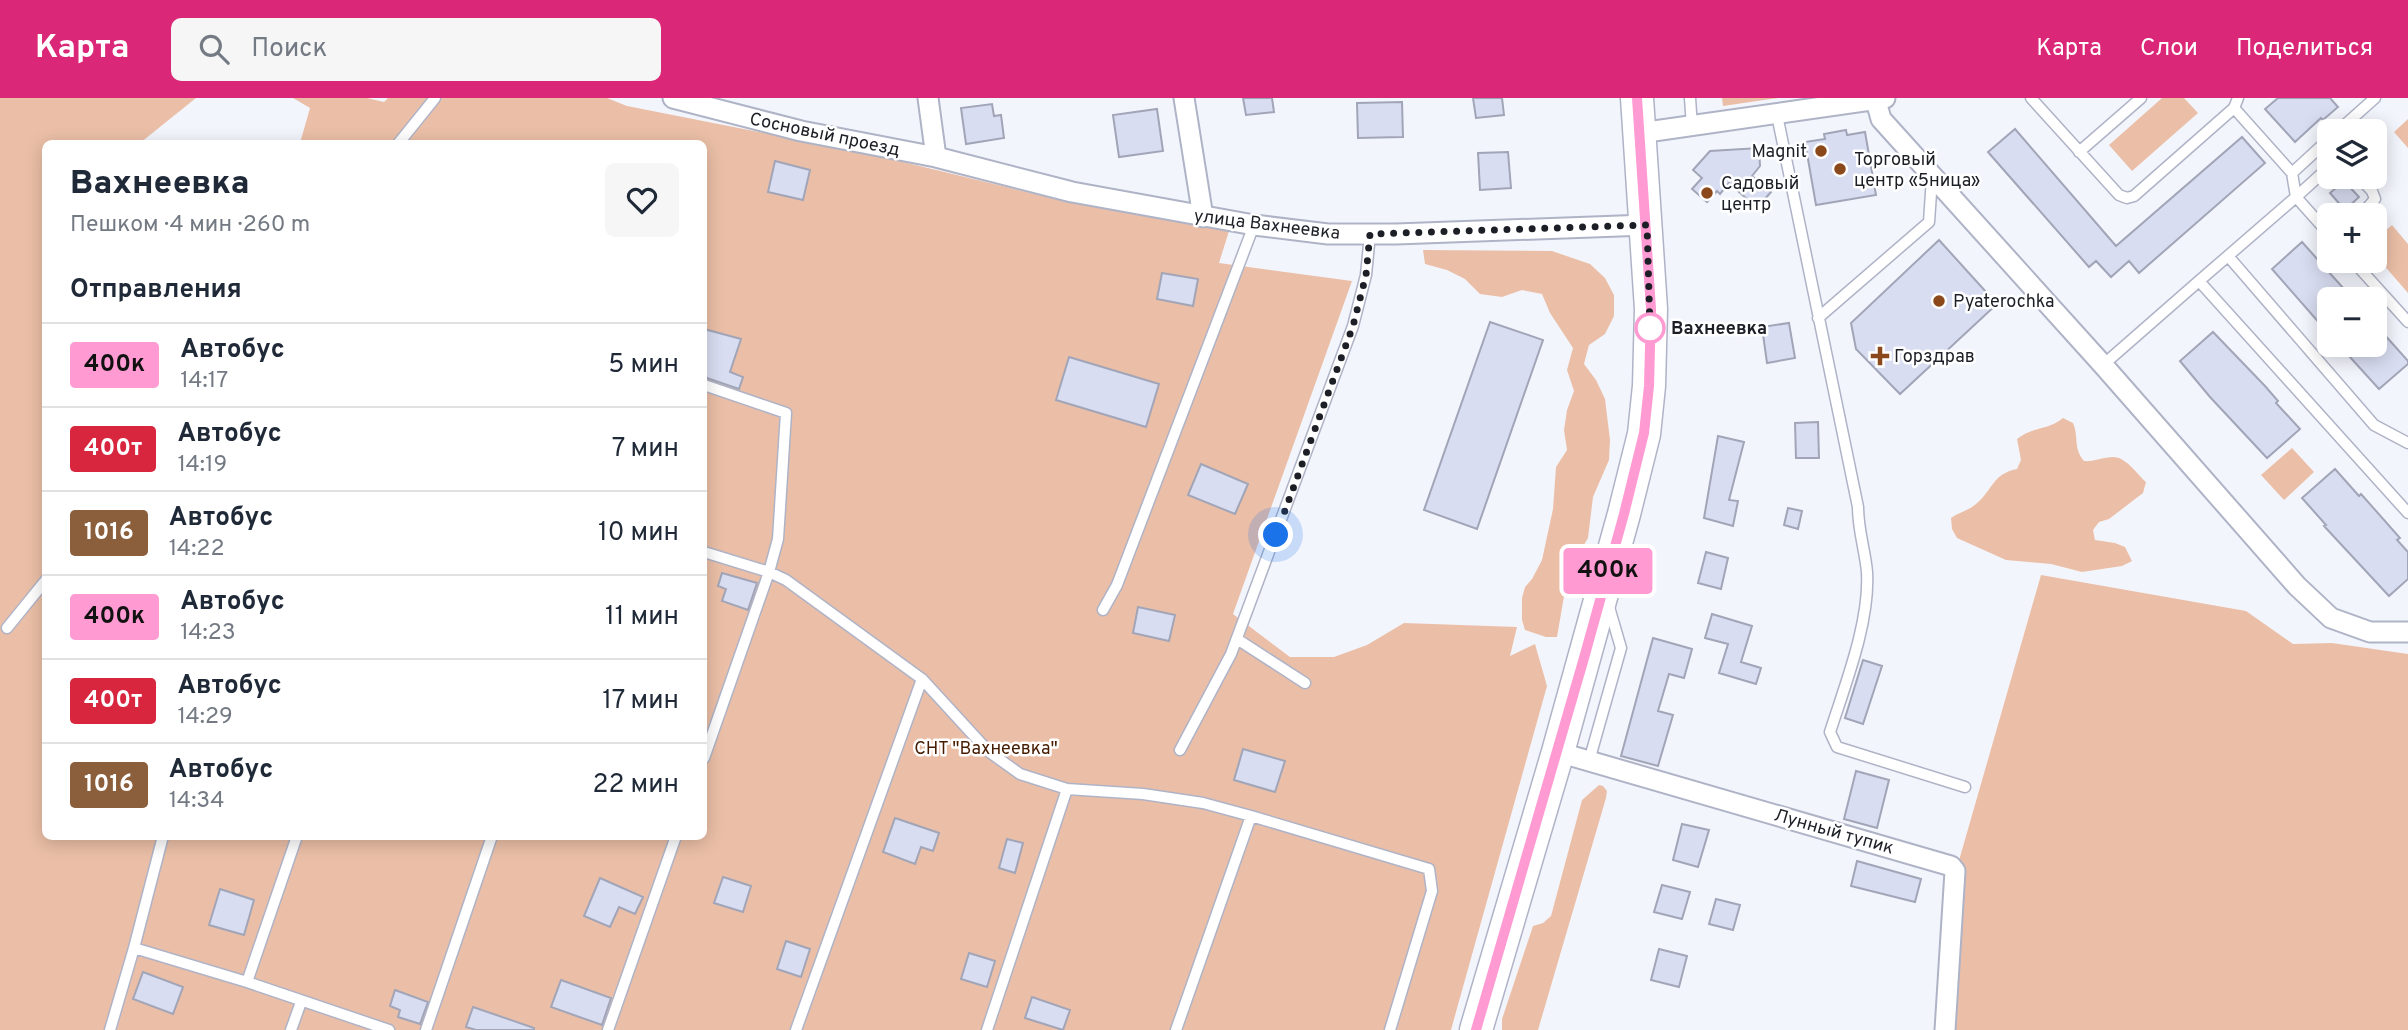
<!DOCTYPE html>
<html lang="ru">
<meta charset="utf-8">
<style>
body{margin:0;font-family:Overpass,sans-serif;background:#f6f6f7;color:#1f2937;height:100vh;display:flex;flex-direction:column;font-size:26px;white-space:nowrap}
*{box-sizing:border-box;margin:0}
p{font-size:23px;color:#747a83}
.icon{flex:none;width:38px;height:38px;fill:none;stroke:currentColor;stroke-width:2;stroke-linecap:round;stroke-linejoin:round}
.map{position:relative;flex:1;overflow:hidden}
.panel{position:absolute;left:42px;top:42px;width:665px;height:700px;display:flex;flex-direction:column;background:#fff;border-radius:10px;box-shadow:0 4px 18px #0003}
.panel>*{flex:none}
.badge{padding:0 14px;border-radius:5px;font-size:24px;line-height:46px}
.controls{position:absolute;left:2317px;top:21px;display:grid;gap:14px}
.controls a{display:grid;place-items:center;width:70px;height:70px;border-radius:10px;background:#fff;box-shadow:0 4px 18px #0003;font-size:35px}
.you{position:absolute;width:35px;height:35px;margin:-18px;border:5px solid #fff;border-radius:50%;background:#1a73e8;box-shadow:0 0 0 10px #1a73e833}
.map>.badge{position:absolute;translate:-50% -50%;box-shadow:0 0 0 4px #fff}
h2{padding:0 28px;font-size:26px;line-height:63px}
.round{display:grid;place-items:center;flex:none;width:74px;height:74px;border-radius:10px;background:#f6f6f7}
.overview{display:flex;align-items:center;justify-content:space-between;height:119px;padding:0 28px}
h1{font-size:33px;font-weight:800;line-height:52px}
ul{padding:0;list-style:none}
li{display:flex;align-items:center;gap:21px;height:84px;padding:0 28px;border-top:2px solid #e0e1e3}
li div{flex:1}
li b{display:block;font-size:26px}
li em{font-style:normal}
li .badge{min-width:77px;font-weight:700;text-align:center}
header{display:flex;align-items:center;gap:42px;box-sizing:border-box;height:98px;padding:0 35px;background:#db2777;color:#fff}
header strong{font-size:33px}
nav{display:flex;gap:38px;margin-inline-start:auto;font-size:24px}
.search{width:490px;height:63px;background:#f6f6f7;display:flex;align-items:center;gap:18px;box-sizing:border-box;padding:0 24px;border-radius:10px;color:#747a83;font-size:26px}
.map>svg:first-child{display:block}
.green{fill:#ebbfa7}
.building{fill:#d9ddf1;stroke:#a1a5b7;stroke-width:2}
.lines{fill:none;stroke-linecap:round;stroke-linejoin:round}
.service-casing{stroke:#afb3c6;stroke-width:13}
.minor-casing{stroke:#afb3c6;stroke-width:23}
.primary-casing{stroke:#afb3c6;stroke-width:35}
.service{stroke:#fff;stroke-width:10}
.minor{stroke:#fff;stroke-width:19}
.primary{stroke:#fff;stroke-width:32}
.line-casing{stroke:#fff;stroke-width:16}
.line{stroke:#ff9ad2;stroke-width:10}
.walk{stroke:#1d1f26;stroke-width:7;stroke-dasharray:0 12.6}
.poi-dot{fill:#8b481a;stroke:#fff;stroke-width:2.5}
.stop-dot{fill:#fff;stroke:#ff9ad2;stroke-width:3.5}
.labels{text-anchor:middle;stroke-width:5;stroke-linejoin:round;paint-order:stroke}
.street-label{font-size:18px;fill:#1d1f26;stroke:#fff}
.poi-label{font-size:18px;fill:#1d1f26;stroke:#fff;text-anchor:start}
.stop-label{font-size:18px;font-weight:bold;fill:#1d1f26;stroke:#fff;text-anchor:start}
.park-label{font-size:18px;fill:#461c00;stroke:#fff}
</style>
<header>
<strong>Карта</strong>
<div class="search"><svg class="icon" aria-label="search" viewBox="0 0 24 24"><circle cx="10" cy="10" r="6"/><path d="M15 15l6 6"/></svg>Поиск</div>
<nav><a>Карта</a><a>Слои</a><a>Поделиться</a></nav>
</header>
<div class="map">
<svg width="2408" height="932" viewBox="0 0 2408 932">
<rect width="100%" height="100%" fill="#f3f5fd"/>
<path class="green" d="M0,0h196l-56,45 -94,1v692h658v-692l-404,-1 10,-35 -17,-10h74l17,4 4,-4h219l20,8 239,47 202,49 161,29 -10,32 133,18 -119,333 57,43h44l33,-12 37,-22 113,4 -7,29 25,-12 12,42 -96,344h-1451z
M1722,0h56l-55,8z
M2162,0h22l14,15 -66,58 -23,-26z
M2408,21v29l-14,-16z
M2392,127l16,19v49l-33,-38v-15z
M1423,152l129,1 38,13 15,14 9,17v21l-9,18 -16,11 -5,19 12,16 9,19 5,41 -1,20 -16,37 -5,41 -20,35 -11,64h-11l-21,-7 -3,-10v-22l3,-11 7,-8 10,-19 11,-51 3,-42 11,-17 -3,-20 3,-20 7,-19 -7,-21 6,-22 -23,-35 -8,-19 -20,-4 -20,7 -22,-3 -15,-15 -18,-9 -22,-6z
M2063,320l10,5c6,14 0,25 11,38 10,1 19,-4 29,-4 13,0 24,17 33,25l-3,11 -34,26 -10,3 -6,8 2,10 20,3 10,4 7,14 -10,5 -40,6 -31,-8 -45,-4 -49,-22 -5,-9 -1,-11c8,-6 17,-7 25,-14 17,-14 16,-30 41,-35l4,-9 -4,-21c16,-13 30,-8 46,-21z
M2292,350l22,24 -30,28 -23,-25z
M2041,477l205,36 47,33 39,-1 76,11v376h-474l26,-173z
M1599,687l4,1 4,5 -1,7 -68,232h-36v-11l31,-93 10,-3 8,-7 31,-116z"/>
<path class="building" d="M1243,0h29l2,14 -28,3z
M1473,0h29l2,17 -28,3z
M2278,0h52l8,9 -15,13 -2,-2 -26,24 -30,-33z
M1402,4l1,35 -45,1 -1,-35z
M992,6l2,12 7,-1 3,23 -38,6 -5,-36z
M1157,11l6,42 -44,6 -6,-42z
M2015,31l101,117 126,-109 23,26 -126,110 -10,-12 -18,16 -15,-16 -7,6 -101,-115z
M1846,32l1,5 18,-3 11,63 -60,10 -11,-63 20,-3 -1,-5z
M1759,50l1,18 -8,10 19,16 -14,16 -28,-25 -9,11 -3,-3 -10,11 -15,-13 10,-11 -9,-8 17,-19z
M1508,54l3,36 -31,2 -2,-37z
M775,63l35,9 -7,30 -35,-8z
M2344,83l15,16 -14,13 -15,-17z
M1939,142l58,64 -97,90 -44,-45 -5,-26z
M2302,144l51,57h-24v35l-57,-65z
M1162,175l36,6 -5,27 -36,-7z
M1490,224l53,18 -66,189 -53,-19z
M1789,225l6,35 -28,5 -5,-36z
M2375,226l33,37v3l-29,25 -40,-44h36z
M704,231l37,10 -11,33 13,5 -4,12 -35,-12z
M2213,234l52,54 13,15 -2,2 24,26 -33,29 -57,-61 -30,-36z
M1069,259l90,27 -13,43 -90,-27z
M1818,324l1,36h-23l-1,-35z
M1718,338l26,6 -15,58 9,1 -5,25 -29,-8z
M1201,366l47,20 -13,30 -47,-19z
M2335,371l24,27 2,-2 39,44 -3,2 11,12v27l-19,17 -65,-70 2,-1 -24,-27z
M1788,410l14,3 -4,18 -14,-4z
M1706,454l22,6 -7,31 -23,-6z
M722,475l35,10 -9,27 -26,-9 4,-12 -8,-3z
M1138,509l37,8 -6,26 -36,-8z
M1712,516l40,12 -11,36 20,6 -5,16 -37,-11 9,-29 -23,-6z
M1653,540l39,11 -8,29 -15,-4 -11,37 15,4 -15,51 -37,-10z
M1863,562l19,6 -19,58 -18,-6z
M1243,651l42,12 -10,31 -41,-12z
M1856,673l33,9 -12,48 -33,-9z
M895,720l44,15 -6,18 -12,-4 -6,17 -32,-12z
M1682,726l27,6 -11,37 -25,-7z
M1007,741l16,4 -8,30 -16,-5z
M1857,763l64,18 -6,23 -64,-16z
M723,779l28,9 -8,26 -29,-9z
M600,780l43,19 -8,17 -16,-7 -9,20 -26,-11z
M1662,787l28,7 -8,27 -28,-7z
M220,791l34,11 -10,35 -35,-10z
M1716,801l24,6 -7,25 -24,-6z
M786,843l24,8 -9,28 -24,-8z
M1659,851l28,7 -8,31 -28,-7z
M969,855l26,8 -8,26 -26,-8z
M143,874l40,15 -10,27 -40,-15z
M561,882l50,18 -9,27 -51,-18z
M395,892l33,12 -8,22 -22,-7 2,-7 -10,-4z
M1032,899l38,13 -7,20 -38,-12z
M473,909l61,21v2h-58l-10,-3z"/>
<g class="lines">
<defs>
<path id="service" d="M1690,0l2,29
M2031,0l88,97 8,3 7,-2 100,-88 4,-10
M1777,17l81,392c0,23 7,43 9,65 3,50 -22,113 -37,160l7,15 128,40
M2338,33l37,-33
M398,46l37,-46
M2079,54l62,-54
M2329,69l-33,30 33,37
M2292,75l37,-34
M2359,79l13,14 3,8 -14,16
M2228,158l146,169 34,18
M2353,163l55,61
M2199,183l97,-84 -4,-24 -58,-65
M1818,220l111,-96 3,-44
M2103,267l96,-84 209,232
M704,287l82,28 -8,126 -9,33 -65,-20
M1103,512l14,-25 137,-360
M7,530l39,-48
M1237,541l68,44
M1180,652l51,-96 122,-328 13,-51 4,-41
M704,660l65,-186 17,8 136,99
M1589,663l32,-113 -12,-41
M134,850l113,34 142,48
M247,884l50,-146
M110,932l24,-82 29,-112
M291,932l10,-28
M426,932l66,-194
M608,932l68,-194
M796,932l126,-351 66,72 32,23 47,15
M987,932l80,-241 76,5 60,9 48,13
M1176,932l75,-214 178,53 3,22 -42,139"/>
<path id="minor" d="M673,0l128,33 135,26 136,35 182,33 74,9h68l251,-9
M928,0l8,59
M1184,0l19,119
M1876,3l5,18 222,246 194,221 34,32 39,14h38
M1640,35l245,-35
M1558,654l393,114 4,5 -10,159"/>
<path id="primary" d="M1476,932l82,-278 66,-238 20,-80 5,-48 2,-77 -14,-211"/>
</defs>
<use href="#service" class="service-casing"/>
<use href="#minor" class="minor-casing"/>
<use href="#primary" class="primary-casing"/>
<use href="#service" class="service"/>
<use href="#minor" class="minor"/>
<use href="#primary" class="primary"/>
</g>
<g class="lines">
<defs>
<path id="line" d="M1476,932l108,-372 40,-144 20,-81 5,-47 2,-77 -14,-211"/>
</defs>
<use href="#line" class="line-casing"/>
<use href="#line" class="line"/>
<path class="walk" d="M1276,437l77,-209 13,-51 4,-41 277,-9 3,103"/>
</g>
<g class="poi-dot">
<circle cx="1821" cy="53" r="7"/>
<circle cx="1840" cy="71" r="7"/>
<circle cx="1707" cy="95" r="7"/>
<circle cx="1939" cy="203" r="7"/>
<path d="M1876.5 247.5h7v7h7v7h-7v7h-7v-7h-7v-7h7z"/>
</g>
<circle class="stop-dot" cx="1650" cy="230" r="14"/>
<g class="labels">
<g class="street-label">
<text transform="translate(825 36) rotate(12)" y="6">Сосновый проезд</text>
<text transform="translate(1267 126) rotate(7)" y="6">улица Вахнеевка</text>
<text transform="translate(1834 733) rotate(16)" y="6">Лунный тупик</text>
</g>
<g class="poi-label">
<text x="1807" y="59" text-anchor="end">Magnit</text>
<text x="1854" y="67">Торговый<tspan x="1854" dy="21">центр «5ница»</tspan></text>
<text x="1721" y="91">Садовый<tspan x="1721" dy="21">центр</tspan></text>
<text x="1953" y="209">Pyaterochka</text>
<text x="1894" y="264">Горздрав</text>
</g>
<g class="stop-label">
<text x="1671" y="236">Вахнеевка</text>
</g>
<g class="park-label">
<text x="986" y="656">СНТ "Вахнеевка"</text>
</g>
</g>
</svg>
<div class="controls">
<a><svg class="icon" aria-label="layers" viewBox="0 0 24 24"><path d="M12 4l9 5-9 5-9-5zM3 14l9 5 9-5"/></svg></a>
<a>+</a>
<a>−</a>
</div>
<div class="you" style="left:1276px;top:437px"></div>
<b class="badge" style="left:1608px;top:473px;background:#ff9ad2;color:#111">400к</b>
<section class="panel">
<div class="overview"><div><h1>Вахнеевка</h1><p>Пешком · 4 мин · 260 m</p></div><a class="round"><svg class="icon" aria-label="heart" viewBox="0 0 24 24"><path d="M12 20l-8-8c-3-5 5-10 8-4 3-6 11-1 8 4z"/></svg></a></div>
<h2>Отправления</h2>
<ul>
<li><span class="badge" style="background:#ff9ad2;color:#111">400к</span><div><b>Автобус</b><p>14:17</p></div><em>5 мин</em></li>
<li><span class="badge" style="background:#d7263d;color:#fff">400т</span><div><b>Автобус</b><p>14:19</p></div><em>7 мин</em></li>
<li><span class="badge" style="background:#8b5e3c;color:#fff">1016</span><div><b>Автобус</b><p>14:22</p></div><em>10 мин</em></li>
<li><span class="badge" style="background:#ff9ad2;color:#111">400к</span><div><b>Автобус</b><p>14:23</p></div><em>11 мин</em></li>
<li><span class="badge" style="background:#d7263d;color:#fff">400т</span><div><b>Автобус</b><p>14:29</p></div><em>17 мин</em></li>
<li><span class="badge" style="background:#8b5e3c;color:#fff">1016</span><div><b>Автобус</b><p>14:34</p></div><em>22 мин</em></li>
</ul>
</section>
</div>
